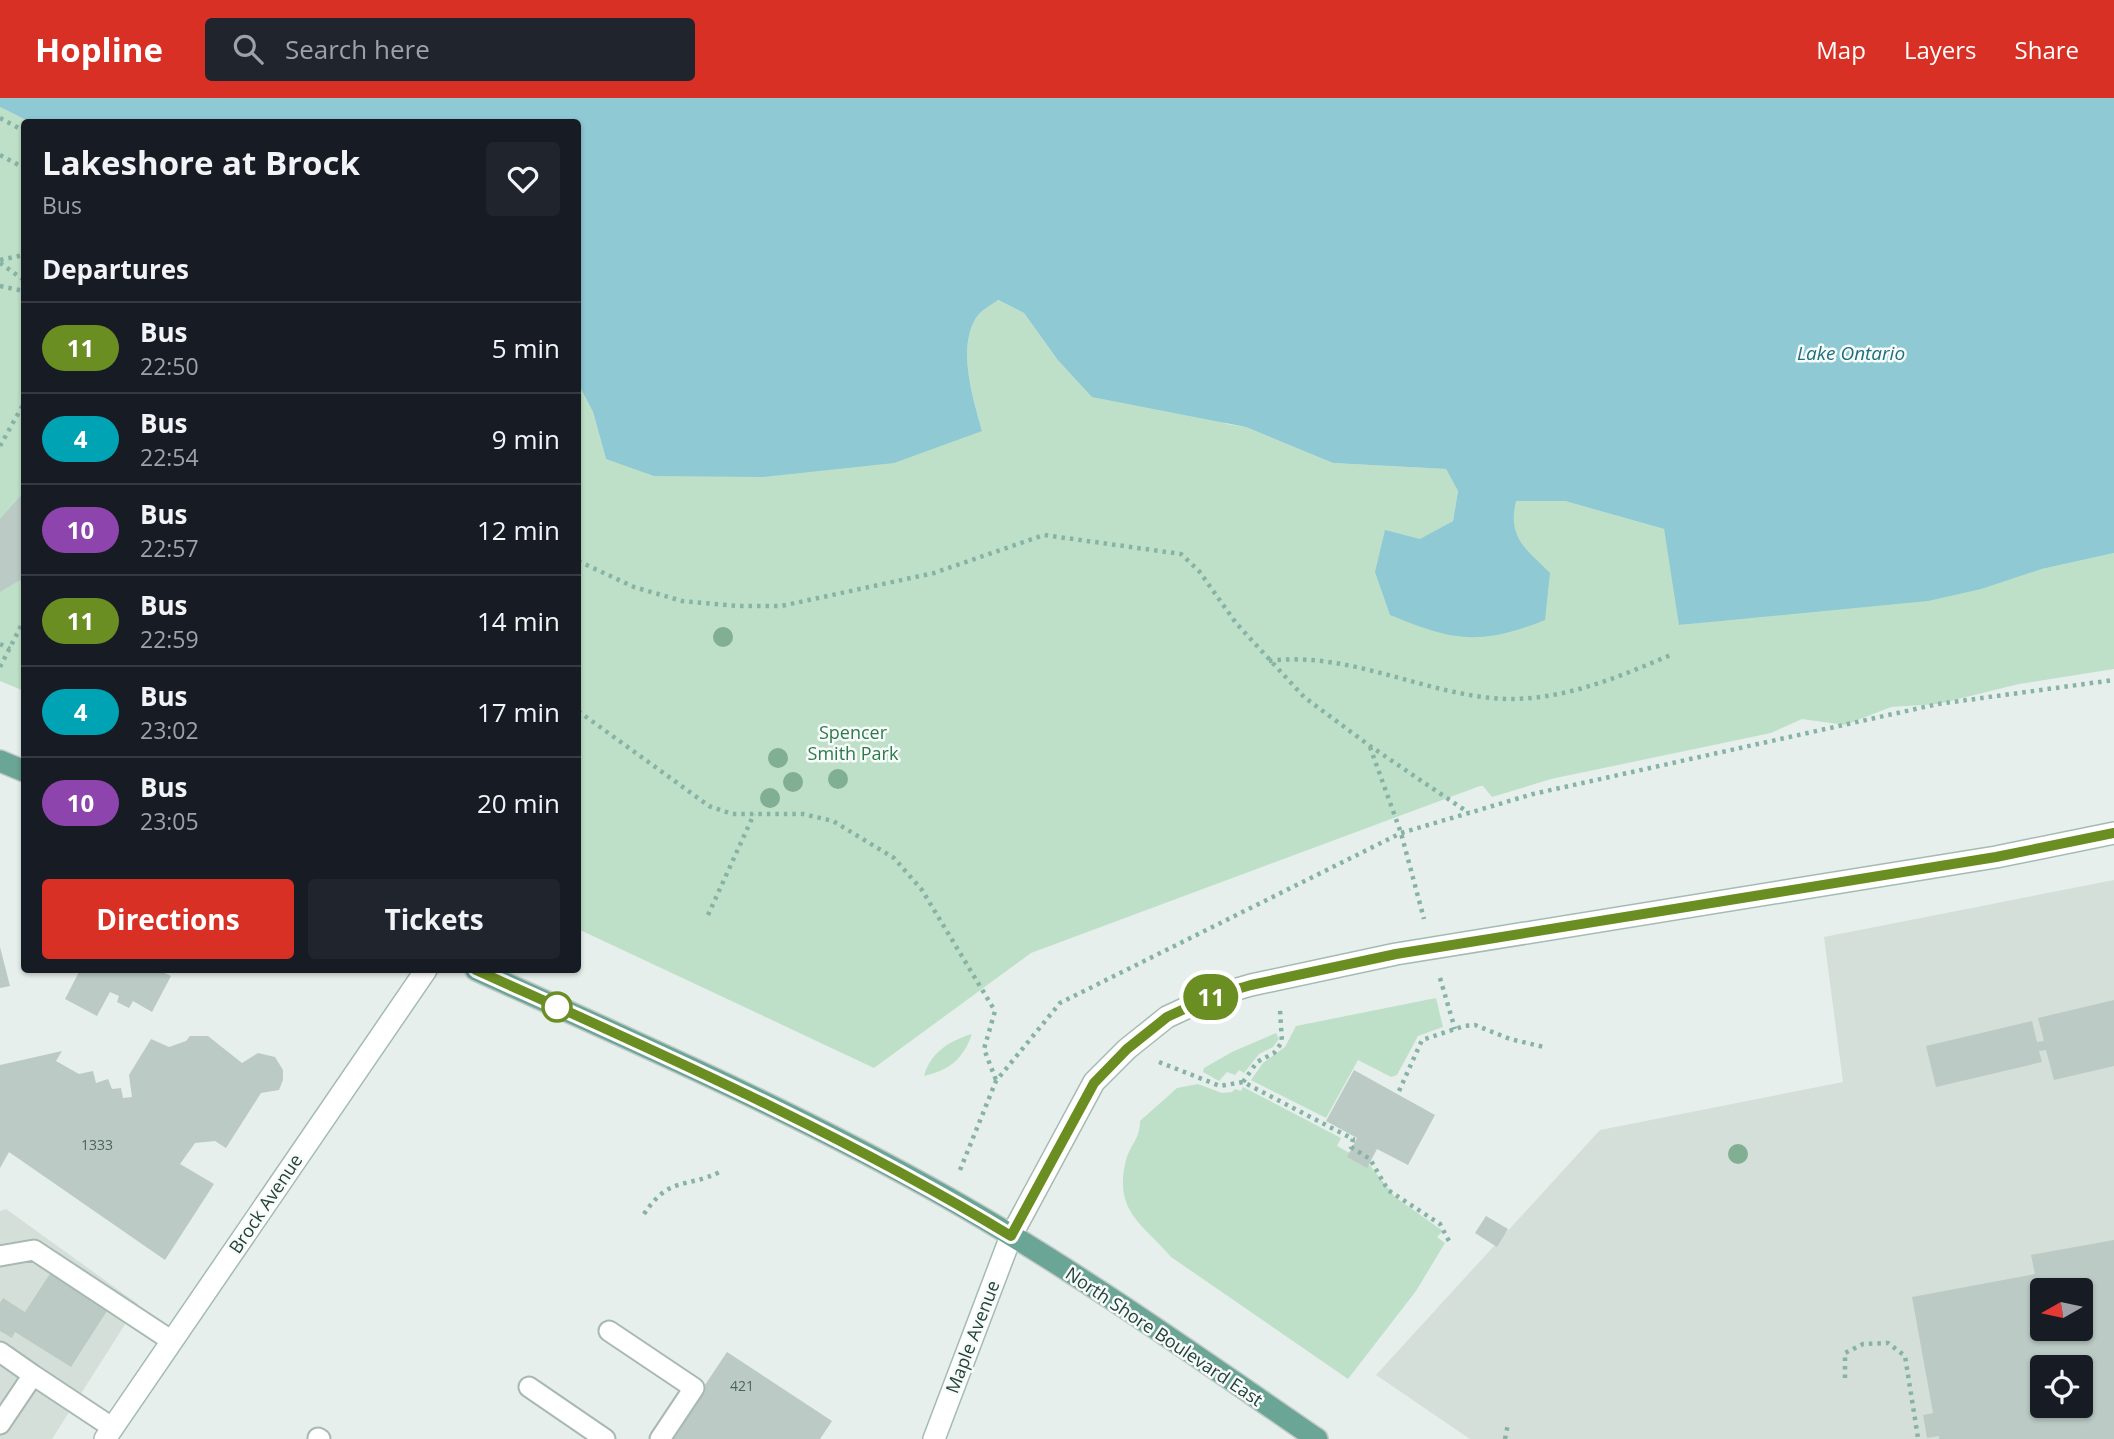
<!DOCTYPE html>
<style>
body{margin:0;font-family:"Open Sans",sans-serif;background:#20242c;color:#f1f3f6;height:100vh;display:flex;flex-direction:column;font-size:26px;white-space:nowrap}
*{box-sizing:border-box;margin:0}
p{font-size:23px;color:#9ea1a6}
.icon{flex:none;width:38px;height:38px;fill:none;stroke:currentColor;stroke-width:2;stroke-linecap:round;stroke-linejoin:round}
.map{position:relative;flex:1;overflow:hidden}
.drawer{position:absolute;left:21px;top:21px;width:560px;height:854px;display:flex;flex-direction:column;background:#171b24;border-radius:7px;box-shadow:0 2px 5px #0004}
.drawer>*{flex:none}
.badge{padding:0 14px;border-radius:23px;font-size:24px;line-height:46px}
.needle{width:46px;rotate:261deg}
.buttons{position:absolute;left:2030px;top:1180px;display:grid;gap:14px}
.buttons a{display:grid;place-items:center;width:63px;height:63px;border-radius:7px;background:#171b24;box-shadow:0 2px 5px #0004;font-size:35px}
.map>.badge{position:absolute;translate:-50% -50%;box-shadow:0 0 0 4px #fff}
h2{padding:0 21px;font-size:26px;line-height:63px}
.round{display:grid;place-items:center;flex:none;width:74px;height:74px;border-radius:7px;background:#20242c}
.headline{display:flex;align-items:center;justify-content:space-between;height:119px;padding:0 21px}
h1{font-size:33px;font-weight:700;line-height:52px}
.primary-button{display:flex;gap:14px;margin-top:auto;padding:14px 21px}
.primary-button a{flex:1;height:80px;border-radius:7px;background:#d93025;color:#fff;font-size:28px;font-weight:700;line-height:80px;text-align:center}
.primary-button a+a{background:#20242c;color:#f1f3f6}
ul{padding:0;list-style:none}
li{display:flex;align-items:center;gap:21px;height:91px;padding:0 21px;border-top:2px solid #363941}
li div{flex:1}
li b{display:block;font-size:26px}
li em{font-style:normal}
li .badge{min-width:77px;font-weight:700;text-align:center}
header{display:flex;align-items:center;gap:42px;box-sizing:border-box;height:98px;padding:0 35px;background:#d93025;color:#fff}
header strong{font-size:33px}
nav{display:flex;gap:38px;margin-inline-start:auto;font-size:24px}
.search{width:490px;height:63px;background:#20242c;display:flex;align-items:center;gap:18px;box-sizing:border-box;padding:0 24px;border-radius:7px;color:#9ea1a6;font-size:26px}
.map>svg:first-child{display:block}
.built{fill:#d4dfda;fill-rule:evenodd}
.green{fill:#bfe0c8}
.water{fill:#8ec9d4}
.building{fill:#bbcac4;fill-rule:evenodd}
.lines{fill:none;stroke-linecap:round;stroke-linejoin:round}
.lane-casing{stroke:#a8b8b2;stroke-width:23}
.secondary-casing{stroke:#a4bbb3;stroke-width:24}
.primary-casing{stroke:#c2cac8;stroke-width:24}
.path{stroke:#86b3a5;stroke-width:4.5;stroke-dasharray:3.5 5;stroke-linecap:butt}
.lane{stroke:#fff;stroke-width:19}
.secondary{stroke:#fff;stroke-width:21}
.primary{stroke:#6aa596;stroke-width:21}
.tree{fill:#80af93}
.line-casing{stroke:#fff;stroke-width:16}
.line{stroke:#6b8e23;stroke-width:10}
.stop-dot{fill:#fff;stroke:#6b8e23;stroke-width:3.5}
.labels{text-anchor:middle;stroke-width:5;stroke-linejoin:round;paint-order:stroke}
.number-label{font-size:14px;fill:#4a645c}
.park-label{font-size:18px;fill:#2d7a4b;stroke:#f7fbf9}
.street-label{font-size:18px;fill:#24423a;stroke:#f7fbf9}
.water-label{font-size:19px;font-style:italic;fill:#1c6f80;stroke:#f7fbf9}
</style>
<header>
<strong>Hopline</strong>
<div class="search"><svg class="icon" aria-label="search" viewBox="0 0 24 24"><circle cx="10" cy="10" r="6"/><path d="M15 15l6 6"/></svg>Search here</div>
<nav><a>Map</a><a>Layers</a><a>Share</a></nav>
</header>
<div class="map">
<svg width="2114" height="1341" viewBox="0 0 2114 1341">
<rect width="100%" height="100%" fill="#e6efeb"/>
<path class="built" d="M2114,782v559h-644l-94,-64 224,-245 243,-48 -19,-145zM2042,1192h39v38h-39zM2042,1269h39v38h-39z
M6,1111l132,95 -86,135h-52v-228z"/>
<path class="green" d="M0,9l30,15h-6v569l-24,-10z
M997,202l27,13 33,46 170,65 19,3 87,36 113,6 12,22 -5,30 -23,13 90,28 -8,-39 3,-22h50l99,28 16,96 301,-37 61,-19 72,-16v116l-95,15 -81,20 -47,3 -46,18 -43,-6 -31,14 -220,46 -59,18 -9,-11h-3l-449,167 -157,115 -296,-139v-546l15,29 13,47 376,-28c-9,-33 -25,-82 -6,-113 4,-7 15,-13 21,-18z
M1436,900l7,29 -25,9 -21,39 -6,2 -33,-17 -32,58 -75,-38 12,-17 22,-16 11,-21z
M1276,935l3,6 -6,8 -14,7 -15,19 -5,-3 -4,5 -8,-3 -8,9 -16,-9 1,-4 28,-16z
M972,936c-9,25 -22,36 -48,42 7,-24 25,-35 48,-42z
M1198,986l24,9 10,-1 3,-3 6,2 2,-4 98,51 -4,8 31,17 27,34 48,34 -6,6 8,6 -29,48 -68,88 -177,-122c-28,-33 -58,-45 -45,-97 5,-17 14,-21 14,-39l37,-33z"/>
<path class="water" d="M0,0h2114v455l-72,16 -61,20 -53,12 -249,24 -15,-96 -99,-28h-49c-9,37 10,48 34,72l-5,47c-66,26 -91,21 -155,-5l-15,-43 10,-42 35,9 33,-18 5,-30 -12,-22 -113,-6 -87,-36 -154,-30 -35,-38 -33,-46 -26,-13c-7,5 -18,11 -22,18 -19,31 -3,80 6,113l-88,32 -131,14 -109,-1 -48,-17 -13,-47 -15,-29v-261h-548l-30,-15z"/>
<path class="building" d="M24,394v93l-4,-5 -20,12v-73z
M0,849l10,39 -10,2z
M73,872h85l13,6 -19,36 -19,-11 -4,7 -12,-6 2,-6 -9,-4 -13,24 -32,-17 14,-27z
M2114,902v66l-60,14 -8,-30 -7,1 3,11 -106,25 -10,-41 106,-25 5,21 7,-1 -6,-23z
M190,938h18l34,27 16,-10 17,4 8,13v10l-4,10 -18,3 -35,55 -11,-7 -20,2 -15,21 34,20 -49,76 -156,-108 -9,16v-103l62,-14 -6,10 23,13 14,-3 3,12 12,-4 4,10 9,-1 2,10 9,-1 -3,-22 22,-36 18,8 17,-6z
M1354,972l81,45 -27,50 -31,-16 -10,19 -20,-11 10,-19 -31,-17z
M1486,1118l22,13 -11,18 -22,-14z
M2114,1142v199h-175v-3l-12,2 -4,-23 10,-2 -21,-116 123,-23 -4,-19zM2042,1192h39v38h-39zM2042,1269h39v38h-39z
M55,1168l57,37 -41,64 -56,-35 -3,6 -12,-7v-28l3,-5 22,14z
M727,1254l105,69 -12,18h-151z"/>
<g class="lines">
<defs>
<path id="lane" d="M0,1158l34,-6 138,91
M609,1233l85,57 -34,51
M0,1254l33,23 -33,49
M33,1277l80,53
M529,1289l76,52
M318,1340l2,1"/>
<path id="secondary" d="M105,1341l321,-469
M934,1341l77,-203 83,-154 33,-33 40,-32 43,-20 41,-12 145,-31 600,-97 118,-24"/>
<path id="primary" d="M0,663l24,10
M476,872c159,72 320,142 472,228 127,72 248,158 369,241"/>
</defs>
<use href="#lane" class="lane-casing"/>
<use href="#secondary" class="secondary-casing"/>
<use href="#primary" class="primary-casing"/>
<path class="path" d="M0,20l24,13
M0,57l24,13
M0,162l24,-5
M0,165l24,17
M0,188l24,5
M0,348l24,-43
M578,463l56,26 48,14 56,5h43l153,-33 110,-38 137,19 18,17 37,52 68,74 66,49 99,67
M0,546l10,5
M1269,563c82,-11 161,37 241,38 58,0 111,-23 163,-45
M0,569l24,-47
M578,613l131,95 23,8h71l30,7 61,37 28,32 73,121 -11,38 12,31
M1370,649l31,86 23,86
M708,817l46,-101
M1440,880l15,51
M1159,964l61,24 23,-4 110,57 -2,8 19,12 18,31 52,34 10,19
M1243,984l14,-20 17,-9 8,-11 -2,-32
M1399,993l23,-51 42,-14 11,-1 35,14 34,8
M960,1072l36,-89 64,-78 341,-170 132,-39 405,-90 176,-24
M644,1116c26,-39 42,-25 78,-43
M1845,1280v-25l18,-9 25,-1 17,13 13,82
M1505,1341l3,-15"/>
<use href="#lane" class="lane"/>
<use href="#secondary" class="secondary"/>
<use href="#primary" class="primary"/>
</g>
<g class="tree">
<circle cx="723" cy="539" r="10"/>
<circle cx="778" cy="660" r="10"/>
<circle cx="838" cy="681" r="10"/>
<circle cx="793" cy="684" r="10"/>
<circle cx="770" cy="700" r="10"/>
<circle cx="1738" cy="1056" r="10"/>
</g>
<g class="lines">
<defs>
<path id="line" d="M476,872c181,82 364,162 535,266l83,-153 33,-34 40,-32 43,-20 41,-12 145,-31 600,-97 118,-24"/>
</defs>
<use href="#line" class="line-casing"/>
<use href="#line" class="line"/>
</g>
<circle class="stop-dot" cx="557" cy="909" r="14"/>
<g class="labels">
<g class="number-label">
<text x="97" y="1052">1333</text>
<text x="742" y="1293">421</text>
</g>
<g class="park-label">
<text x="853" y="641">Spencer<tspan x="853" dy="21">Smith Park</tspan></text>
</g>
<g class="street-label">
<text transform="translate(266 1106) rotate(-56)" y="6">Brock Avenue</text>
<text transform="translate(973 1239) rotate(-69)" y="6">Maple Avenue</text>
<text transform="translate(1164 1239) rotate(34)" y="6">North Shore Boulevard East</text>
</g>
<g class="water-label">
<text x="1851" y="262">Lake Ontario</text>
</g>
</g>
</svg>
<div class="buttons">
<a><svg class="needle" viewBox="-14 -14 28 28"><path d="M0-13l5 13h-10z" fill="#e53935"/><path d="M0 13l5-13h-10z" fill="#9ea1a6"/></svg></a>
<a><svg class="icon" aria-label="locate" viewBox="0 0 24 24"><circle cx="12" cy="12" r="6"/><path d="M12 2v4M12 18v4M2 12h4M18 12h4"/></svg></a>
</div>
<b class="badge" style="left:1211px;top:899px;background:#6b8e23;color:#fff">11</b>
<section class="drawer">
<div class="headline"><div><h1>Lakeshore at Brock</h1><p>Bus</p></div><a class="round"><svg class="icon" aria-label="heart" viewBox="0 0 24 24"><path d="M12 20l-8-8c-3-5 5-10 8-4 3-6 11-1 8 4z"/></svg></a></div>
<h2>Departures</h2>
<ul>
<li><span class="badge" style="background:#6b8e23;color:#fff">11</span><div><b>Bus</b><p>22:50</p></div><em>5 min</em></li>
<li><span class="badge" style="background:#00a3b4;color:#fff">4</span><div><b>Bus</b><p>22:54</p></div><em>9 min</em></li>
<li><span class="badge" style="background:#8e44ad;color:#fff">10</span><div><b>Bus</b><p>22:57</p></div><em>12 min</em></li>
<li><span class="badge" style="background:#6b8e23;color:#fff">11</span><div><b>Bus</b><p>22:59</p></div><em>14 min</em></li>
<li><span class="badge" style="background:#00a3b4;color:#fff">4</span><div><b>Bus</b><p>23:02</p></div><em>17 min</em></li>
<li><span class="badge" style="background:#8e44ad;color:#fff">10</span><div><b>Bus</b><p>23:05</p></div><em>20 min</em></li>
</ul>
<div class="primary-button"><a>Directions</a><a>Tickets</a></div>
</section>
</div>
